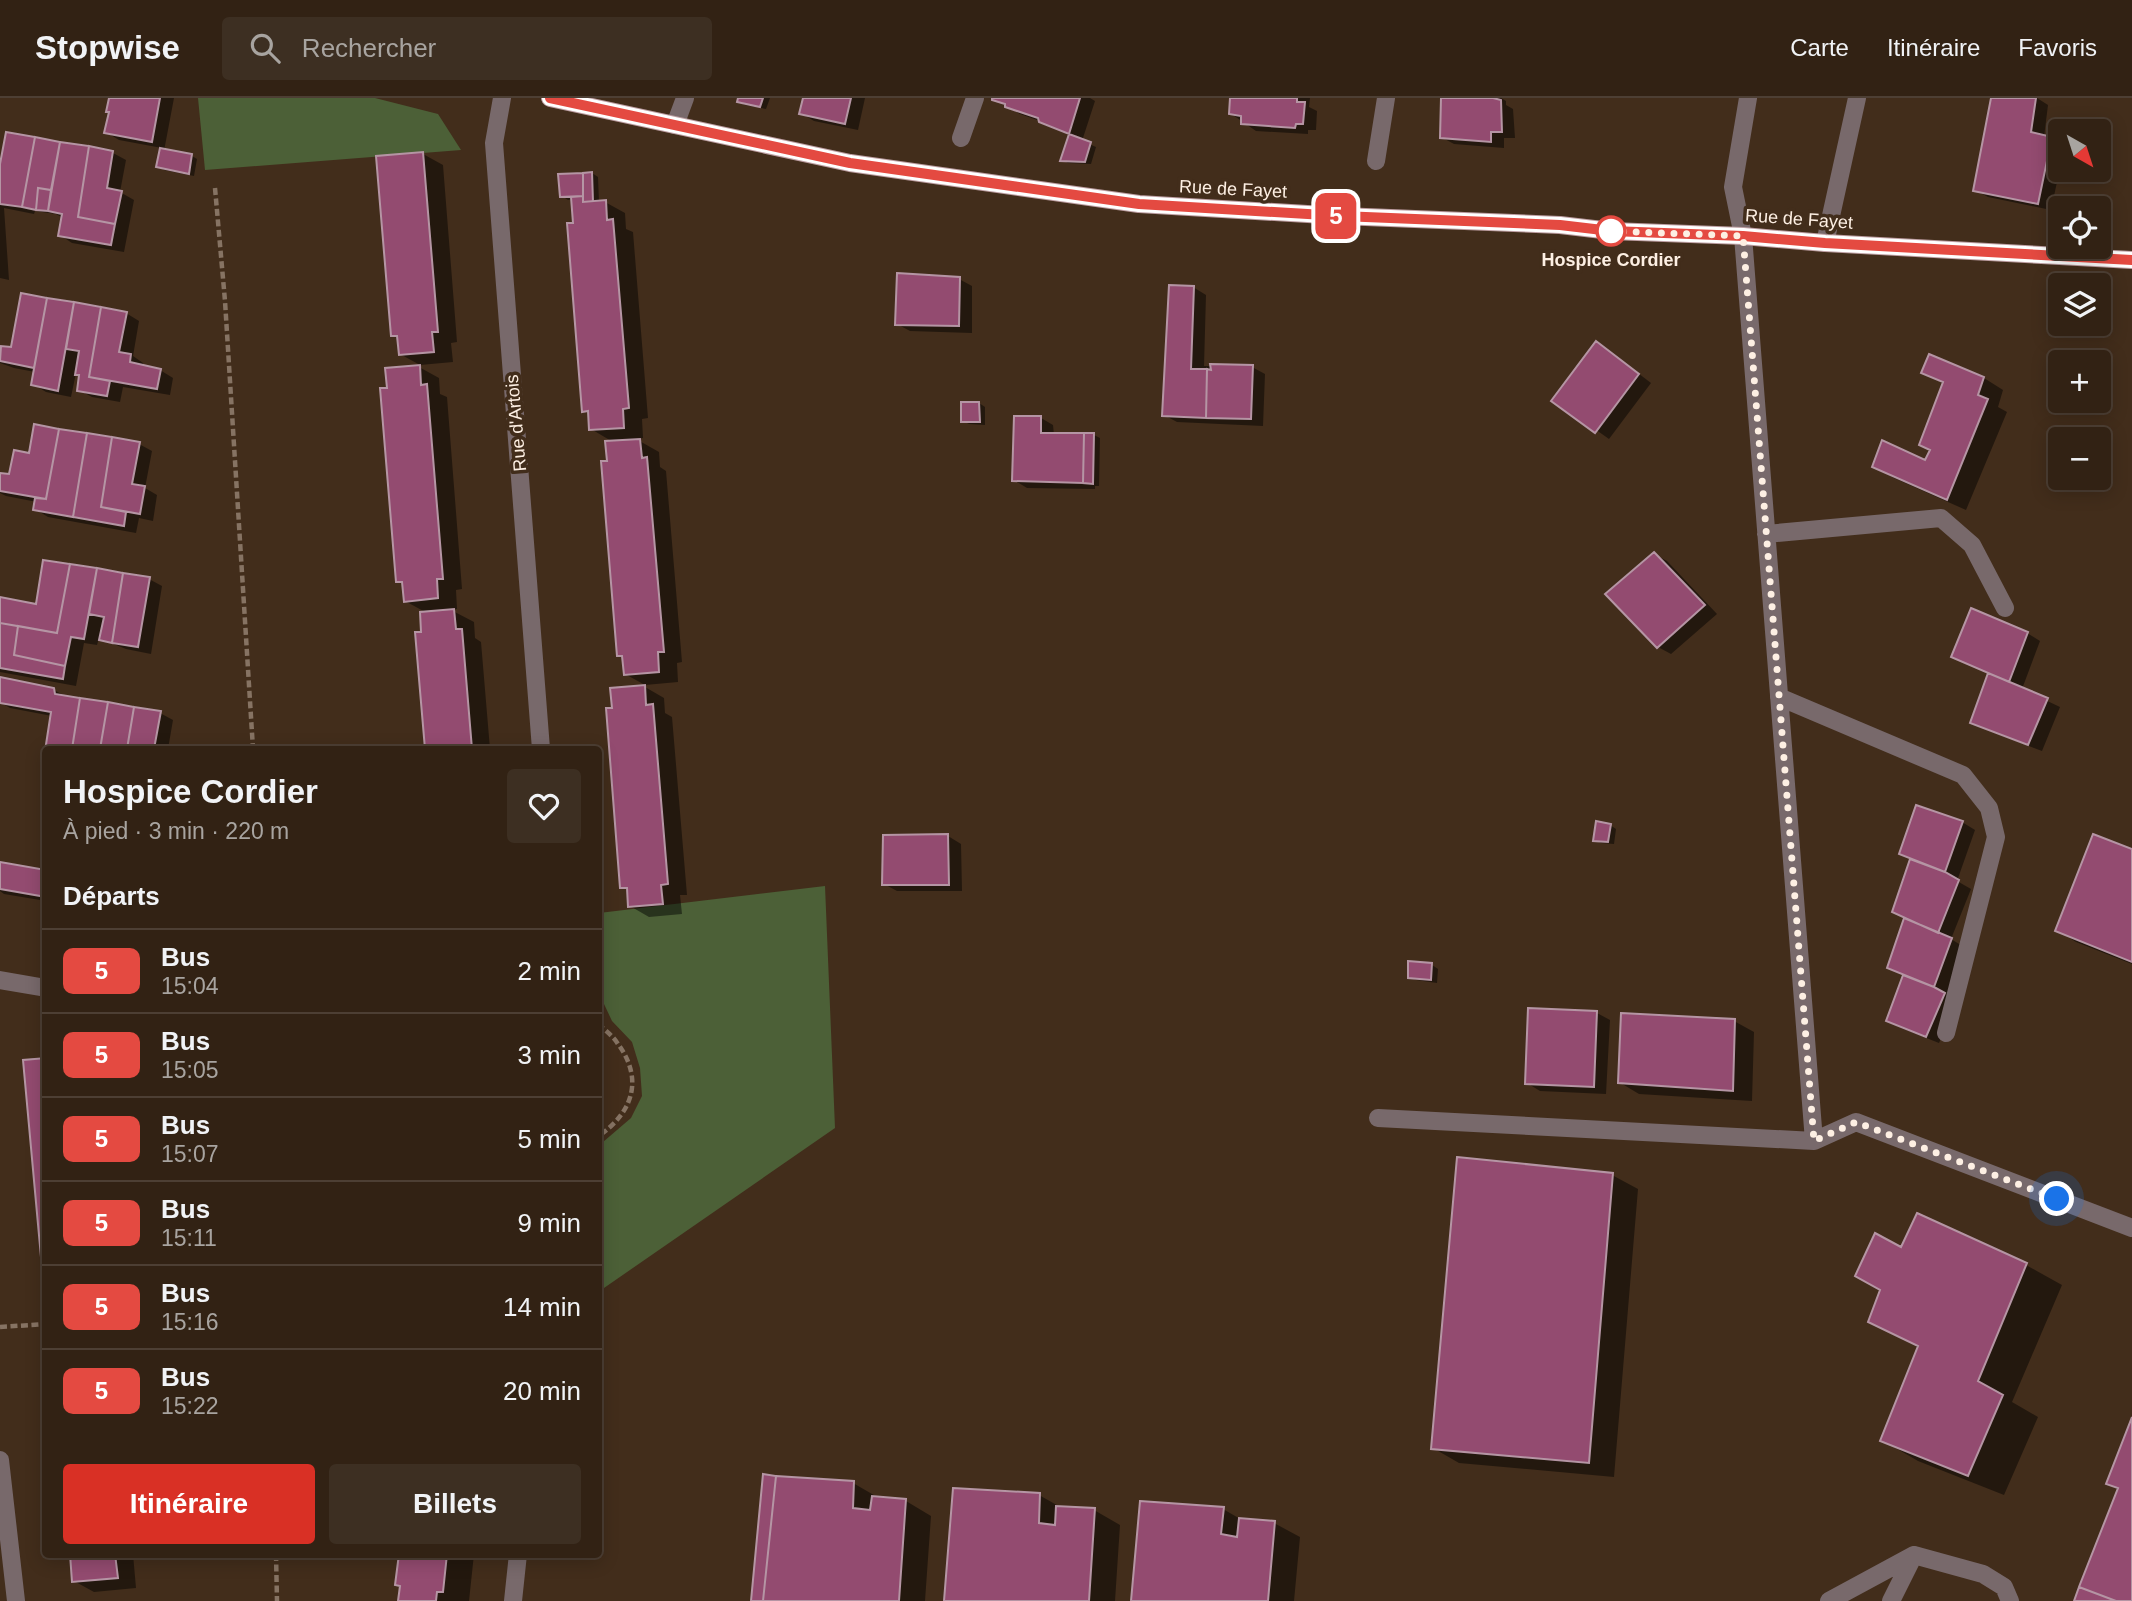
<!DOCTYPE html>
<html lang="fr">
<meta charset="utf-8">
<style>
body{margin:0;font-family:Arial,sans-serif;background:#3d2f22;color:#f1f3f6;height:100vh;display:flex;flex-direction:column;font-size:26px;white-space:nowrap}
*{box-sizing:border-box;margin:0}
p{font-size:23px;color:#a8a4a0}
.icon{flex:none;width:38px;height:38px;fill:none;stroke:currentColor;stroke-width:2;stroke-linecap:round;stroke-linejoin:round}
.map{position:relative;flex:1;overflow:hidden}
.side{position:absolute;left:42px;top:648px;width:560px;height:812px;display:flex;flex-direction:column;background:#322214;border-radius:7px;box-shadow:0 4px 18px #0003,0 0 0 2px #4d3f34}
.side>*{flex:none}
.badge{padding:0 14px;border-radius:10px;font-size:24px;line-height:46px}
.needle{width:46px;rotate:141deg}
.tools{position:absolute;left:2048px;top:21px;display:grid;gap:14px}
.tools a{display:grid;place-items:center;width:63px;height:63px;border-radius:7px;background:#322214;box-shadow:0 4px 18px #0003,0 0 0 2px #4d3f34;font-size:35px}
.you{position:absolute;width:35px;height:35px;margin:-18px;border:5px solid #fff;border-radius:50%;background:#1a73e8;box-shadow:0 0 0 10px #1a73e833}
.map>.badge{position:absolute;translate:-50% -50%;box-shadow:0 0 0 4px #fff}
h2{padding:0 21px;font-size:26px;line-height:63px}
.round{display:grid;place-items:center;flex:none;width:74px;height:74px;border-radius:7px;background:#3d2f22}
.headline{display:flex;align-items:center;justify-content:space-between;height:119px;padding:0 21px}
h1{font-size:33px;font-weight:600;line-height:52px}
.action{display:flex;gap:14px;margin-top:auto;padding:14px 21px}
.action a{flex:1;height:80px;border-radius:7px;background:#d93025;color:#fff;font-size:28px;font-weight:600;line-height:80px;text-align:center}
.action a+a{background:#3d2f22;color:#f1f3f6}
ul{padding:0;list-style:none}
li{display:flex;align-items:center;gap:21px;height:84px;padding:0 21px;border-top:2px solid #4d3f34}
li div{flex:1}
li b{display:block;font-size:26px}
li em{font-style:normal}
li .badge{min-width:77px;font-weight:700;text-align:center}
header{display:flex;align-items:center;gap:42px;box-sizing:border-box;height:98px;padding:0 35px;background:#322214;border-bottom:2px solid #4d3f34}
header strong{font-size:33px}
nav{display:flex;gap:38px;margin-inline-start:auto;font-size:24px}
.search{width:490px;height:63px;background:#3d2f22;display:flex;align-items:center;gap:18px;box-sizing:border-box;padding:0 24px;border-radius:7px;color:#a8a4a0;font-size:26px}
.map>svg:first-child{display:block}
.green{fill:#4c6037}
.shadow{fill:#0007}
.building{fill:#934b70;stroke:#b595a4;stroke-width:2}
.lines{fill:none;stroke-linecap:round;stroke-linejoin:round}
.path{stroke:#867363;stroke-width:4.5;stroke-dasharray:7 3.5;stroke-linecap:butt}
.minor{stroke:#78696b;stroke-width:18}
.major{stroke:#bd9ea2;stroke-width:18}
.line-casing{stroke:#fff;stroke-width:16}
.line{stroke:#e44a41;stroke-width:10}
.walk{stroke:#fdefe3;stroke-width:7;stroke-dasharray:0 12.6}
.stop-dot{fill:#fff;stroke:#e44a41;stroke-width:3.5}
.labels{text-anchor:middle;stroke-width:7;stroke-linejoin:round;paint-order:stroke}
.street-label{font-size:18px;fill:#fdefe3;stroke:#422d1b}
.stop-label{font-size:18px;font-weight:bold;fill:#fdefe3;stroke:#422d1b}
</style>
<header>
<strong>Stopwise</strong>
<div class="search"><svg class="icon" aria-label="search" viewBox="0 0 24 24"><circle cx="10" cy="10" r="6"/><path d="M15 15l6 6"/></svg>Rechercher</div>
<nav><a>Carte</a><a>Itinéraire</a><a>Favoris</a></nav>
</header>
<div class="map">
<svg width="2132" height="1503" viewBox="0 0 2132 1503">
<rect width="100%" height="100%" fill="#422d1b"/>
<path class="green" d="M198,0h177l63,16 23,36 -256,20z
M825,788l10,242 -231,160 -6,-8v-101l5,-37 28,-24 11,-22 -2,-28 -8,-26 -20,-21 -8,-17 -5,-91z"/>
<path class="shadow" d="M111,0h63l-10,53 28,5 5,3 -3,17 -30,-6 -6,-4 4,-18 -43,-8 -13,-8z
M740,0h30l-4,11 -21,-4 -6,-3z
M805,0h60l-7,32 -44,-9 -13,-8z
M1090,0l5,3 -13,40 14,6 -5,17 -23,-1 -6,-3 8,-25 -30,-14 -20,-7 -26,-15z
M1231,0h79l-1,9 8,4 -1,19h-8v4l-52,-3 -26,-18z
M1442,0h59l5,3v4l7,4 2,29h-11v10l-50,-4 -13,-7z
M1993,0h44l11,7 -4,32 16,7v24l-9,42 -63,-13 -13,-7z
M8,36l105,19 13,7 -6,32 14,8 -10,52 -52,-9 -12,-8 3,-17 -7,-4 -21,-3 -1,3 -30,-6 5,72 -9,-2v-105z
M423,56l20,11 14,177 -6,1 2,19 -33,3 -20,-11 -1,-15 -7,-4z
M592,75l6,4 1,25h6l20,11 1,16 7,3 15,186 -6,1 1,19 -7,1 23,13 1,15 6,4 16,191 -5,1 1,19 -33,3 -20,-11 -1,-16 -6,-3 -10,-193 5,-20 -22,-13 -1,-15 -6,-4 -11,-211 -5,1 -6,-4 -2,-21z
M959,181l13,7v47l-62,-2 -13,-7z
M1193,189l13,8 -2,71 48,1 13,7 -2,52 -86,-4 -13,-7z
M22,197l104,18 13,8 -6,35 10,7v4l17,3 13,8 -3,17 -47,-8 -3,15 -28,-5 -13,-7 2,-14 -5,-3 -5,24 -25,-5 -13,-8 2,-12 -21,-4 -14,-5v-15l12,1z
M1597,246l12,7 42,32 -42,56 -55,-39z
M1930,258l54,22 19,12 -5,17 9,5 -41,98 -72,-32 -20,-11 52,-5 6,-12 12,-66 -20,-12z
M419,269l20,11 1,16 7,3 15,192 -6,1 1,19 -6,1 23,12 1,16 6,4 9,107h-64l-3,-116 4,-20 -22,-12 -1,-16 -6,-4 -9,-192z
M979,305l6,4v18l-16,-1 -6,-3z
M1041,320l12,7 1,10h40l6,3 -1,48h-4v3l-68,-1 -13,-8z
M139,346l13,7 -7,37 12,7 -4,26 -14,-3 -3,15 -88,-16 -13,-8 2,-7 -31,-6 -6,-3v-18l11,1 19,-21z
M1654,456l13,7 50,53 -46,40 -13,-7z
M45,464l104,17 13,7 -11,68 -25,-5 -27,-11 -2,7 -13,-2 -8,43 -76,-14v-73l37,7z
M2027,535l13,8 -18,48 38,18 -18,44 -57,-22 -12,-7 17,-48 -37,-17z
M645,589l19,11 1,15 7,4 15,178h-7l2,19 -33,3 -19,-11 -1,-15 -7,-4 -8,-178z
M54,592l13,7 93,16 13,7 -5,29h-121l5,-33 -42,-8 -10,-6z
M1962,724l13,8 -18,51 14,8 -20,50 13,8 -7,55 -18,41 -38,-15 -13,-8 16,-44 -15,-8 17,-50 -12,-7 18,-51 -11,-7z
M1610,727l6,4 -2,15 -13,-1 -6,-3z
M948,738l13,8 1,47h-65l-13,-7z
M2132,753v113l-56,-22 -19,-12z
M0,765l46,8v30l-42,-7 -4,-3z
M1432,867l6,4 -1,14 -21,-3 -6,-3z
M1597,915l13,7 -4,74 -66,-3 -13,-8z
M1734,923l20,11 -2,69 -113,-7 -20,-12z
M1612,1077l26,14 -24,288 -155,-14 -26,-15z
M1901,1151l125,16 36,20 -50,117 26,15 -34,78 -86,-34 -36,-21 37,-92 -49,-27 12,-32z
M853,1385l26,15 27,3 25,15 -6,85h-173z
M1039,1397l23,13 32,2 26,15 -5,76h-170z
M1223,1411l19,11 32,3 26,14 -6,64h-161z
M71,1456h62l3,34 -42,4 -20,-11z
M400,1456h74l-5,47h-70l2,-14z"/>
<path class="building" d="M109,0h51l-8,44 -48,-9 5,-21h-3z
M738,0h25l-3,9 -23,-5z
M803,0h48l-6,26 -46,-10z
M992,0h88l-11,36 -30,-12 -1,-4 -33,-11v-3l-13,-4z
M1230,0h67v4h8l-2,22h-7l-1,4 -54,-4v-8l-12,-2z
M1441,0h52l8,2 1,32h-11v10l-51,-4z
M1991,0h45l-5,34 21,5 -14,67 -65,-13z
M6,34l29,5 -13,70 -22,-3v-40z
M1069,36l22,8 -6,20 -25,-1z
M35,39l25,5 -9,48 -13,-2 -2,22 -14,-3z
M60,44l29,4 -11,71 37,7 -4,21 -53,-9 4,-22 -14,-3z
M89,48l24,5 -6,37 15,3 -7,33 -37,-7z
M160,50l32,6 -3,20 -33,-7z
M423,54l15,180h-6l2,20 -35,3 -2,-19h-6l-15,-180z
M592,74l1,30h-10v-29z
M583,75v23l-23,1 -2,-23z
M38,90l13,2 -3,21 -12,-1z
M583,98v6l23,-2 1,20 6,-1 16,189 -6,1 1,19 -35,2 -1,-19 -6,1 -15,-189h6l-2,-26z
M897,175l63,4 -1,49 -64,-1z
M1169,187l25,1 -3,83h16l-1,49 -44,-2z
M21,195l26,5 -13,70 -34,-7 1,-15 10,1z
M47,200l27,4 -16,89 -27,-6z
M74,204l27,5 -12,70 21,4 -3,15 -30,-5 2,-16h-4l4,-24 -13,-2z
M101,209l26,5 -8,40 12,2 -1,8 31,7 -4,20 -68,-12z
M1596,243l43,33 -44,59 -44,-32z
M1929,256l55,23 -6,18 10,4 -41,101 -75,-33 10,-27 43,20 5,-10 -11,-5 24,-63 -22,-9z
M1210,266l43,1 -2,54 -45,-1 1,-49 4,1z
M420,267l1,20 6,-1 16,195h-6l1,19 -34,4 -2,-20h-6l-16,-194h7l-2,-20z
M961,304h18l1,20h-19z
M1014,318h27v17h43l-1,50 -71,-2z
M34,326l25,5 -13,70 -46,-8v-18l9,1 5,-24 15,3z
M59,331l28,4 -14,84 -40,-7 2,-12 11,1z
M87,335l25,4 -11,70 25,5 -2,14 -51,-9z
M1084,335h10l-1,51 -10,-1z
M112,339l28,5 -8,42 13,2 -5,28 -39,-7z
M640,341l2,19 5,-1 17,195h-6l1,20 -35,3 -2,-19h-5l-16,-195h6l-2,-20z
M1654,454l51,53 -48,43 -52,-54z
M43,462l27,4 -13,69 -57,-10v-26l36,7z
M70,466l27,4 -13,71 -13,-2 -6,29 -51,-11 4,-29 39,7z
M97,470l26,5 -11,70 -13,-3 5,-23 -15,-3z
M123,475l27,4 -12,70 -26,-4z
M1971,510l57,24 -19,50 -58,-25z
M454,511l2,20h6l10,120h-47l-10,-117h6l-1,-20z
M0,525l18,3 -4,29 51,11 -2,13 -63,-11z
M1988,575l60,25 -20,47 -58,-22z
M0,579l54,11 1,6 25,4 -8,51h-26v16l-3,-1 8,-52 -51,-9z
M645,587l1,20 7,-1 15,180 -7,1 2,19 -35,3 -1,-19h-7l-14,-180h6l-2,-20z
M80,600l28,4 -8,47h-28z
M108,604l26,5 -7,42h-27z
M134,609l27,4 -7,38h-27z
M1916,707l47,16 -18,51 -46,-18z
M1596,723l15,3 -3,18 -15,-1z
M948,736l1,51h-67l1,-50z
M2093,736l39,15v113l-77,-31z
M1910,761l35,13 14,8 -21,53 -46,-21z
M0,764l46,8v27l-46,-8z
M1904,820l48,20 -18,49 -47,-19z
M1408,863l24,2 -1,17 -23,-2z
M1903,877l31,12 11,6 -19,44 -40,-16z
M1528,910l69,3 -3,76 -69,-3z
M1621,915l114,6 -2,72 -115,-8z
M46,960v232h-2l-21,-230z
M1457,1059l156,16 -24,290 -158,-14z
M1917,1115l110,50 -49,118 25,14 -35,81 -88,-35 38,-95 -50,-24 12,-32 -25,-14 20,-43 26,14z
M2132,1319v184h-16l-37,-14 39,-99 -12,-4z
M763,1376l13,2 -13,125h-12z
M776,1378l78,5 -1,27 17,2 2,-14 34,3 -7,102h-136z
M953,1390l87,5 -1,30 16,2 1,-19 39,2 -6,93h-145z
M1140,1403l84,6 -3,27 16,3 2,-19 36,3 -7,80h-137z
M70,1456h45l3,24 -46,4z
M399,1456h48l-4,38h-6l-1,9h-38l2,-15 -5,-1z
M2079,1489l37,14h-42z"/>
<g class="lines">
<path class="path" d="M215,90l10,113 28,448
M598,926c7,6 15,12 20,20 25,34 16,67 -18,91l-2,12
M0,1229l46,-3
M276,1456l1,47"/>
<path class="minor" d="M502,0l-8,45 47,606
M1748,0l-15,89 10,49 71,905
M675,27l10,-27
M961,40l14,-40
M1376,63l10,-63
M1825,145l32,-145
M1766,436l175,-16 31,27 33,63
M1779,599l184,78 26,33 7,29 -50,196
M0,882l46,8
M1378,1020l436,23 42,-19 276,106
M0,1362l16,141
M1914,1457l69,19 21,13 6,14
M513,1503l5,-47
M1829,1503l85,-46 -23,46"/>
<path class="major" d="M550,0l300,65 289,41 202,12 219,9 51,6 132,5 82,7 307,17"/>
</g>
<g class="lines">
<defs>
<path id="line" d="M550,0l300,65 289,41 202,12 219,9 51,6 132,5 82,7 307,17"/>
</defs>
<use href="#line" class="line-casing"/>
<use href="#line" class="line"/>
<path class="walk" d="M1611,133l132,5 71,905 42,-19 201,77"/>
</g>
<circle class="stop-dot" cx="1611" cy="133" r="14"/>
<g class="labels">
<g class="street-label">
<text transform="translate(1233 91) rotate(3)" y="6">Rue de Fayet</text>
<text transform="translate(1799 121) rotate(4)" y="6">Rue de Fayet</text>
<text transform="translate(516 325) rotate(-95)" y="6">Rue d'Artois</text>
</g>
<g class="stop-label">
<text x="1611" y="168">Hospice Cordier</text>
</g>
</g>
</svg>
<div class="tools">
<a><svg class="needle" viewBox="-14 -14 28 28"><path d="M0-13l5 13h-10z" fill="#e53935"/><path d="M0 13l5-13h-10z" fill="#a8a4a0"/></svg></a>
<a><svg class="icon" aria-label="locate" viewBox="0 0 24 24"><circle cx="12" cy="12" r="6"/><path d="M12 2v4M12 18v4M2 12h4M18 12h4"/></svg></a>
<a><svg class="icon" aria-label="layers" viewBox="0 0 24 24"><path d="M12 4l9 5-9 5-9-5zM3 14l9 5 9-5"/></svg></a>
<a>+</a>
<a>−</a>
</div>
<div class="you" style="left:2057px;top:1101px"></div>
<b class="badge" style="left:1336px;top:118px;background:#e44a41;color:#fff">5</b>
<section class="side">
<div class="headline"><div><h1>Hospice Cordier</h1><p>À pied · 3 min · 220 m</p></div><a class="round"><svg class="icon" aria-label="heart" viewBox="0 0 24 24"><path d="M12 20l-8-8c-3-5 5-10 8-4 3-6 11-1 8 4z"/></svg></a></div>
<h2>Départs</h2>
<ul>
<li><span class="badge" style="background:#e44a41;color:#fff">5</span><div><b>Bus</b><p>15:04</p></div><em>2 min</em></li>
<li><span class="badge" style="background:#e44a41;color:#fff">5</span><div><b>Bus</b><p>15:05</p></div><em>3 min</em></li>
<li><span class="badge" style="background:#e44a41;color:#fff">5</span><div><b>Bus</b><p>15:07</p></div><em>5 min</em></li>
<li><span class="badge" style="background:#e44a41;color:#fff">5</span><div><b>Bus</b><p>15:11</p></div><em>9 min</em></li>
<li><span class="badge" style="background:#e44a41;color:#fff">5</span><div><b>Bus</b><p>15:16</p></div><em>14 min</em></li>
<li><span class="badge" style="background:#e44a41;color:#fff">5</span><div><b>Bus</b><p>15:22</p></div><em>20 min</em></li>
</ul>
<div class="action"><a>Itinéraire</a><a>Billets</a></div>
</section>
</div>
